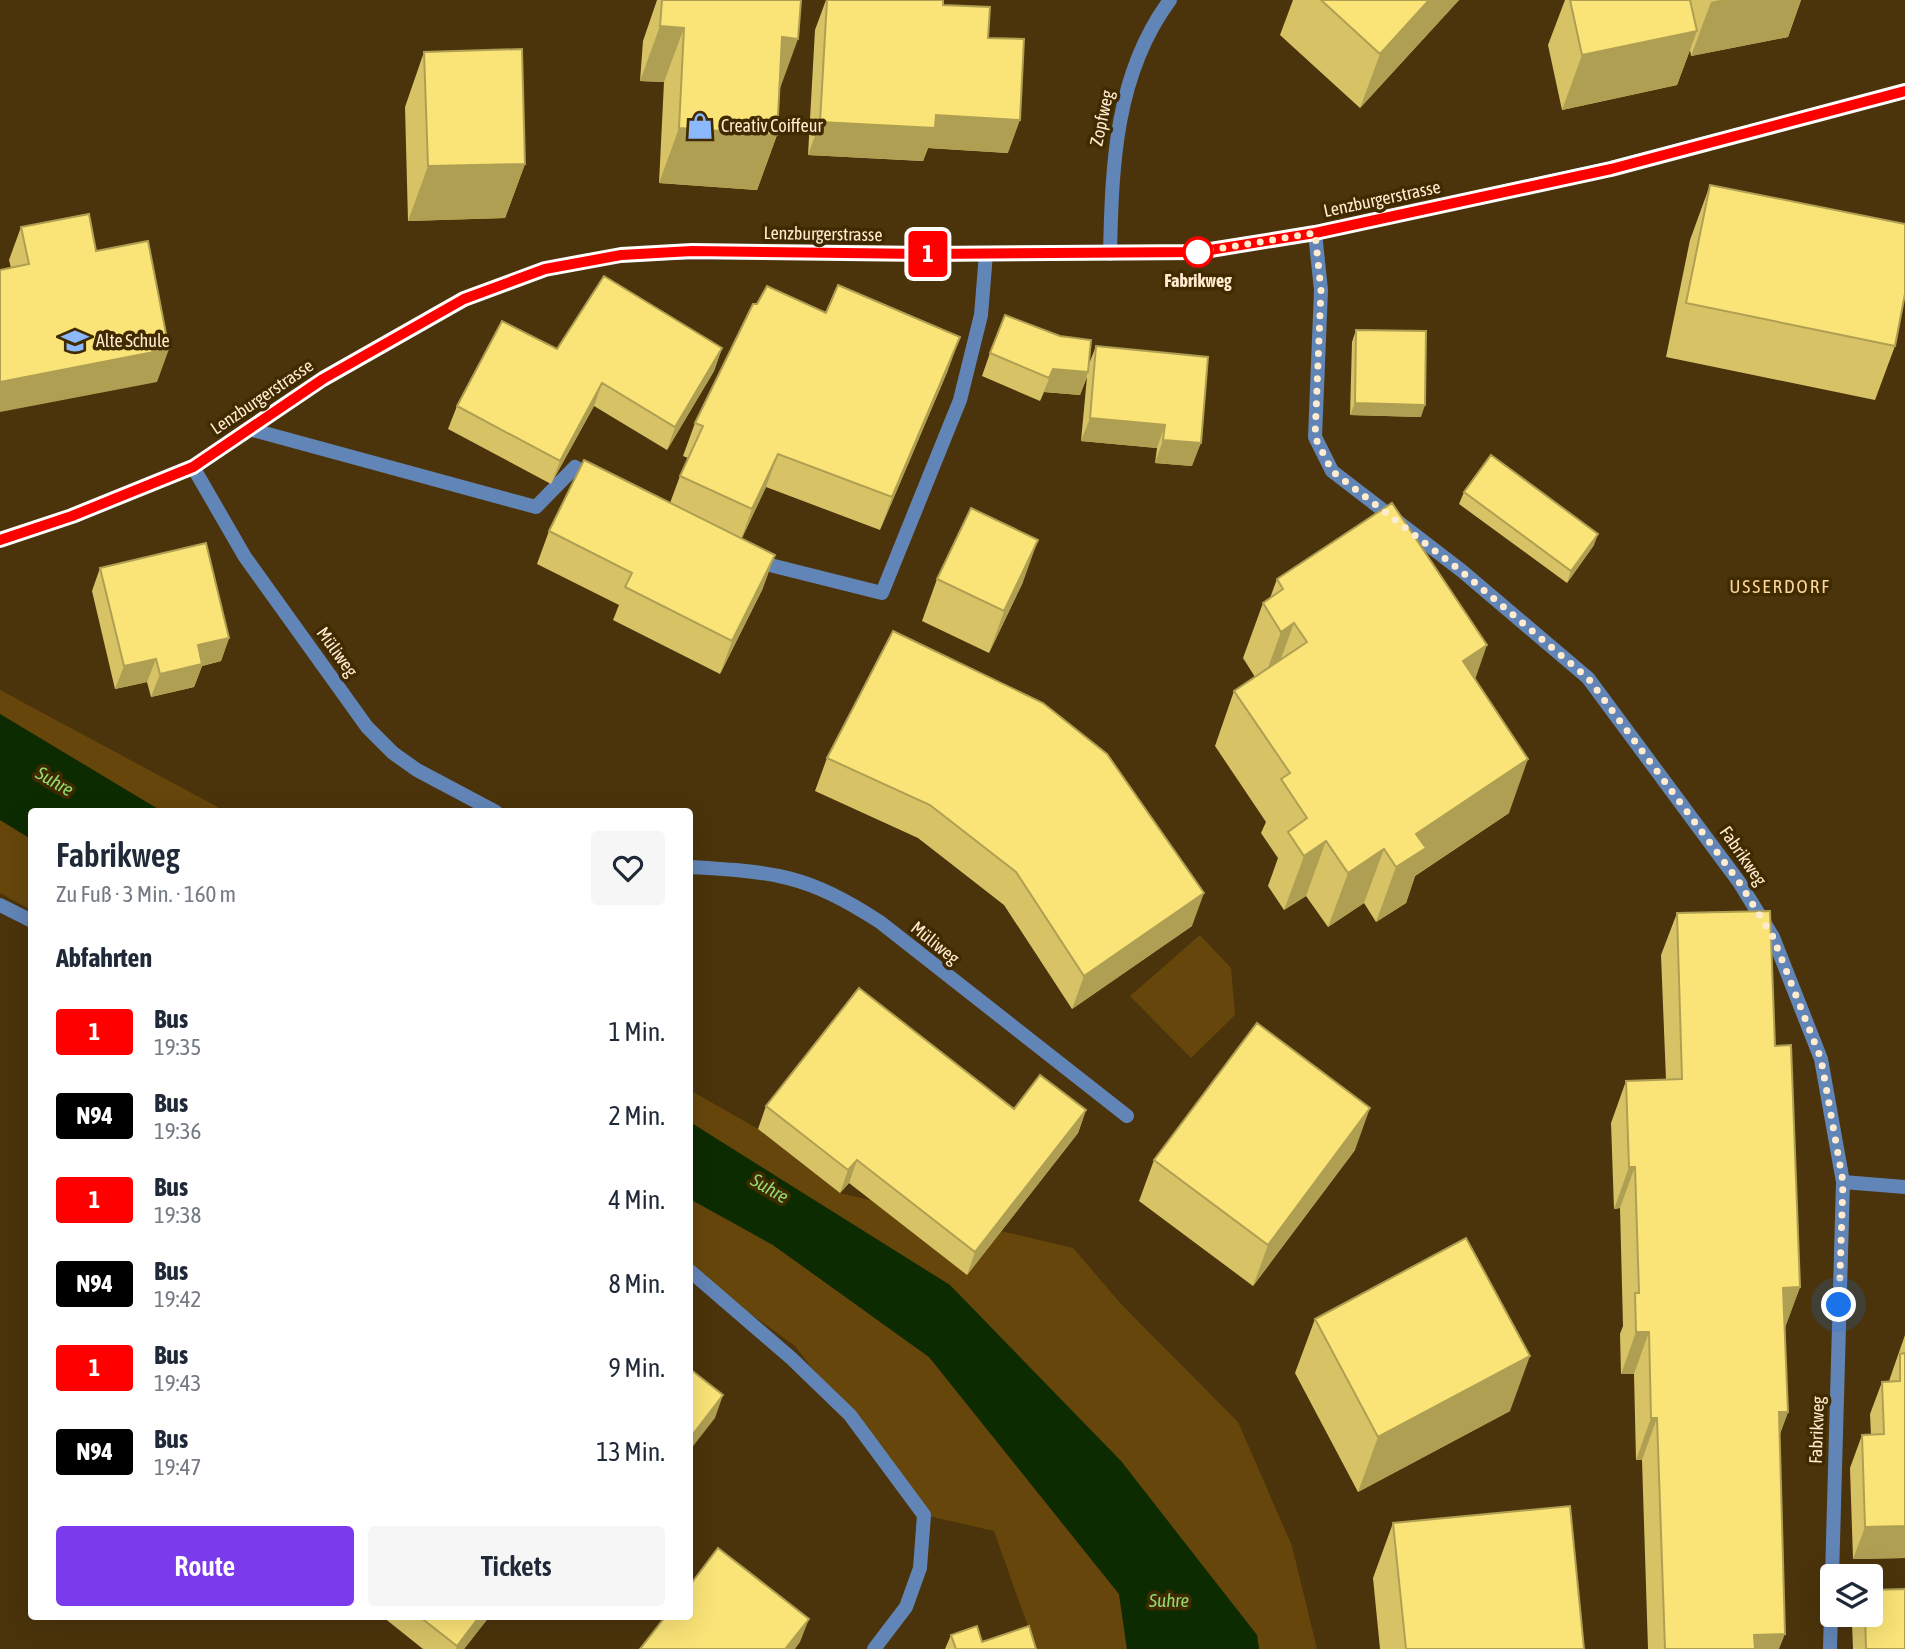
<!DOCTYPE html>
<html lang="de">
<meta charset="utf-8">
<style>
body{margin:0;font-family:"Asap Condensed",sans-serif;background:#f6f6f7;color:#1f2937;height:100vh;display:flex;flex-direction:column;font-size:26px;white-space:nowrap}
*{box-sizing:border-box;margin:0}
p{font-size:23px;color:#747a83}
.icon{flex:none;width:38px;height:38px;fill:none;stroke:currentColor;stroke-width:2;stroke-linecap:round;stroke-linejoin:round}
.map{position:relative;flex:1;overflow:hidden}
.drawer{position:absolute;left:28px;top:808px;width:665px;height:812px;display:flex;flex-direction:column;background:#fff;border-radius:7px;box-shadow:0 7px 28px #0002}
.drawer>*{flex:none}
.badge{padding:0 14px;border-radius:5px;font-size:24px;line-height:46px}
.fabs{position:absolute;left:1820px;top:1564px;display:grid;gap:14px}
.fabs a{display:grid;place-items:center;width:63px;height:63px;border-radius:7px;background:#fff;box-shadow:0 7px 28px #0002;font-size:35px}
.you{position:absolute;width:35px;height:35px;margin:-18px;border:5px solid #fff;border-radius:50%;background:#1a73e8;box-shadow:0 0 0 10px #1a73e833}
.map>.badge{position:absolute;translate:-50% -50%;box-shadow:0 0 0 4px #fff}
h2{padding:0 28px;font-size:26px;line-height:63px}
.round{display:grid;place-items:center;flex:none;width:74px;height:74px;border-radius:7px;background:#f6f6f7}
.summary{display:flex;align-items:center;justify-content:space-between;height:119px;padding:0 28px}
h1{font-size:33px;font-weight:600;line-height:52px}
.button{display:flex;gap:14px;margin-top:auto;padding:14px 28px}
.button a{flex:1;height:80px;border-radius:7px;background:#7c3aed;color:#fff;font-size:28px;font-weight:600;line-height:80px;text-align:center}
.button a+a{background:#f6f6f7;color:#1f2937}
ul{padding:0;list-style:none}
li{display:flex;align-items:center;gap:21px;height:84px;padding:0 28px}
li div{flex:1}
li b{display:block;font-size:26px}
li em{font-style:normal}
li .badge{min-width:77px;font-weight:700;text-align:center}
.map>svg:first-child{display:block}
.green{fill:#66460b}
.water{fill:#0d2b00}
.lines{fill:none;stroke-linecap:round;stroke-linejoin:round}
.service{stroke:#6285b7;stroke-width:14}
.minor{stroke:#6285b7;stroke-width:14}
.secondary{stroke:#77affe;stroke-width:14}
.wall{fill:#d7c366}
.shaded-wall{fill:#af9f53}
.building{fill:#fae377;stroke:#af9f53;stroke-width:2}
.line-casing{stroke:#fff;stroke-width:16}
.line{stroke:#f00;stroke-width:10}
.walk{stroke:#ffecd0;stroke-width:7;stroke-dasharray:0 12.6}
.stop-dot{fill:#fff;stroke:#f00;stroke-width:3.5}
.labels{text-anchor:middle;stroke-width:7;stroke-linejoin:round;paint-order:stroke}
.street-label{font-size:18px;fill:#ffecd0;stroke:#402a00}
.poi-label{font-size:18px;fill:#ffecd0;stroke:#402a00;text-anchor:start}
.stop-label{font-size:18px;font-weight:bold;fill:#ffecd0;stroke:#402a00}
.neighbourhood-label{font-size:19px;letter-spacing:2px;fill:#fcd69d;stroke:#402a00}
.water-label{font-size:19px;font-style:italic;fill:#8fdb70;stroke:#402a00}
</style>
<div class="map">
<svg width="1905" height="1649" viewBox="0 0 1905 1649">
<rect width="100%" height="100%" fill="#4b340b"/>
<path class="green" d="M0,690l227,122h-64l-163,-98z
M0,820l31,19v71l-31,-17z
M1200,935l31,33 4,47 -44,43 -61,-62z
M690,1090l68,39 82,64 233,55 48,56 117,118 54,124 25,103h-58l-2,-14 -555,-505 -12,-8z
M690,1199l83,46 156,112 190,237 8,55h-91l-42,-118 -70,-16 -129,-169 -105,-76z"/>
<path class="water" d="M0,714l163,98h-131l-1,27 -31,-19z
M690,1122l260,163 171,176 136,174 2,14h-132l-8,-55 -190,-237 -156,-112 -83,-46z"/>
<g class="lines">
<path class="service" d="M249,429l287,78 39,-40 20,12
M754,561l128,32 78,-193 21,-85 5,-61
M0,905l32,16
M1843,1182l62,5
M690,1271l101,87 59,57 74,100 -4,53 -14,39 -32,42"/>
<path class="minor" d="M1315,233l6,57 -6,147 17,34 130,100 126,107 151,204 34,55 48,122 22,123 -13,467
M1110,254c2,-89 5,-180 60,-254
M193,467l52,90 122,170 26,26 24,17 79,42
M690,867c85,5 116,7 190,55l247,194"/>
<path class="secondary" d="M0,540l72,-24 121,-49 130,-88 142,-81 81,-29 75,-14 71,-3 259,2 247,-2 117,-19 296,-65 294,-77"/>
</g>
<path class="wall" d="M657,0h144l-22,91 -2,44 -20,55 -98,-7 5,-101 -24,-1 3,-40z
M826,0h117v5l45,33 20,115 -80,-5 -5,13 -115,-6 7,-125z
M1293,0h166l-99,108 -80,-73z
M1565,0h236l-13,37 -97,19 -1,-6 -13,35 -115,25 -14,-65z
M424,52l101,112 -20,54 -97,3 -3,-114z
M1710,185l185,161 -20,54 -209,-43 24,-117z
M21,227l75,24 61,131 -146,-114 -2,-8z
M1356,330l65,87 -71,-2 2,-73z
M1096,346l112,11 -16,109 -37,-3 2,-15 -76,-7 6,-64 -7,18 -36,-3 -4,9 -58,-25 8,-23 99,11z
M722,348l-8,23 -47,79 -73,-44 -43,78 -103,-55 9,-23 100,-57z
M948,370l-68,160 -114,-43 -24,51 21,50 -43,86 -107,-54 6,-15 -82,-41 12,-33 121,-28 10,-27 8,-18 -5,-2 12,-33z
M1464,492l130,53 -27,38 -108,-79z
M100,568l129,70 -8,23 -19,5 -8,21 -43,10 -4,-15 -32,7 -23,-98z
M937,579l86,3 -34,71 -67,-32z
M1277,579l198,100 34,134 -94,63 -9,27 -30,19 -12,-19 -36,24 -22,-31 -22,14 -16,-24 10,-28 -17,-25 5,-11 -51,-76 19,-55 21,-14 -12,-19 20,-55 7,-5z
M827,758l365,168 -120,83 -68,-104 -86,-67 -103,-47z
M1677,913l98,133 25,241 -15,40 3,85 -9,24v213h-131l-6,-189h-6l-2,-86h-13l-1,-40 3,-8 -3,-118 -6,1 -3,-86 15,-42 40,-1 -5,-125z
M766,1106l248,3 72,1 -8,23 -111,142 -118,-92 -9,10 -82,-64z
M1355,1150l-102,136 -114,-85 15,-41z
M1315,1319l195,92 -152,81 -63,-119z
M1905,1335v223l-52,1 -3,-91 12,-33h9l-1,-21 12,-32 7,-1z
M1393,1523l191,126h-204l-7,-71z
M1854,1615h17l34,34h-52l-1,-26z
M383,1617h106l-25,32h-41z
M951,1635l31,7 54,7h-91z"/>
<path class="shaded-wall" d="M1429,0h30l-99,108 20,-54z
M1720,0h81l-13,37 -97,19 20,-54z
M660,26l24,2 -20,54 -24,-1z
M1697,31l-20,54 -115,25 20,-55z
M782,37l16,2 -20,55z
M936,115l84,5 -12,33 -80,-5 -5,13 -115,-6 12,-33z
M679,128l98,7 -20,55 -98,-7z
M525,164l-20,54 -97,3 20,-55z
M960,337l-12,33 -68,160 12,-33z
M722,348l-8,23 -47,79 8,-23z
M169,349l-12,33 -157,30v-30z
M1053,369l35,3 -8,23 -36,-3 -4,9z
M602,383l-8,23 -43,78 9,-23z
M1355,403l70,2 -4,12 -71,-2z
M1090,418l75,7 -8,23 -76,-7z
M1163,440l38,3 -9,23 -37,-3z
M778,454l-12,33 -26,55 12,-33z
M1598,534l-4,11 -27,38 4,-12z
M1038,540l-15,42 -34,71 15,-42z
M775,555l-12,33 -43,86 12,-33z
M1294,623l-20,55 -13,9 20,-55z
M229,638l-8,23 -19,5 -8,21 -43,10 9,-23 38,-29z
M1487,645l-19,55 -5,-39z
M156,659l-9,23 -32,7 9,-23z
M1528,759l-19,54 -94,63 -9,27 -30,19 20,-55 20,-33z
M1326,841l-20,55 -22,14 20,-54z
M1384,849l-20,54 -36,24 20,-54z
M1204,893l-12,33 -120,83 12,-33z
M1370,1108l-15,42 -102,136 15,-41z
M1086,1110l-8,23 -111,142 8,-23z
M857,1160l-8,23 -9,10 8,-23z
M1629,1167h6l-15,41 -6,1z
M1800,1287l-15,41 -2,-40z
M1636,1332h13l-15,42h-13z
M1530,1356l-20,55 -152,81 20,-55z
M723,1395l-8,23 -25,32v-12z
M1779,1412h9l-15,42z
M1651,1418h6l-15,42h-6z
M1905,1526v32l-52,1 12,-32z
M479,1617h10l-25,32h-8l1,-3z
M809,1619l-9,23 -5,7h-10z
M1785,1634l-6,15h-30l5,-14z"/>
<path class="building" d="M662,0h139l-3,39 -16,-2 -5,98 -98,-7 5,-100 -24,-2z
M827,0h116v5l47,2 -2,31 36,1 -4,81 -84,-5 -1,13 -115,-6z
M1321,0h108l-49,54z
M1570,0h120l7,31 -115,24z
M522,49l3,115 -97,2 -4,-114z
M1710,185l195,39v70l-10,52 -209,-43z
M89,214l7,37 52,-10 21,108 -169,33v-112l29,-6 -8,-37z
M604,276l118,72 -47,79 -73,-44 -42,78 -103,-55 45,-85 55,28z
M838,285l122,52 -68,160 -114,-43 -26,55 -72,-33 23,-50 -8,-3 58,-119h4l10,-18 59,27z
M1005,315l55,21 31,4 -3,32 -35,-3 -4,9 -59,-25z
M1356,330l70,1 -1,74 -70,-2z
M1096,346l112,11 -7,86 -38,-3 2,-15 -75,-7z
M1491,455l107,79 -27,37 -107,-79z
M584,460l191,95 -43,86 -107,-54 7,-14 -83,-42z
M1392,503l95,142 -24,16 65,98 -112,75 10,14 -30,19 -12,-18 -36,24 -22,-32 -22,15 -16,-24 19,-14 -26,-39 9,-6 -56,-82 73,-49 -13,-19 -13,9 -18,-29 20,-14 -6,-10z
M971,508l67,32 -34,71 -67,-32z
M206,543l23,95 -31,7 4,19 -42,10 -4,-15 -32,7 -24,-98z
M893,631l150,72 64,51 97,139 -120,83 -68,-104 -86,-67 -103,-47z
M1770,911l5,135 16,-1 9,242 -17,1 5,124h-9l6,222 -31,1 1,14h-90l-8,-231h-6l-2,-86h-13l-1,-39h4l-4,-126h-6l-3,-86 56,-2 -5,-166z
M859,988l155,121 26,-34 46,35 -111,142 -118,-92 -9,10 -82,-64z
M1257,1023l113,85 -102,137 -114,-85z
M1466,1238l64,118 -152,81 -63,-118z
M1905,1353v173l-40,1 -3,-92 22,-1 -2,-52 18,-1v-27z
M690,1369l33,26 -33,43z
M1570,1506l14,143h-178l-13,-126z
M718,1548l91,71 -24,30h-145l25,-32h25v-32z
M1905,1589v60h-39l-1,-34h6v-25z
M420,1617h59l-22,29z
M977,1626l5,16 47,-16 7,23h-80l-5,-14z"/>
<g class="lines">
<defs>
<path id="line" d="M0,540l72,-24 121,-49 130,-88 141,-80 81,-30 76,-14 71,-4 235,3 271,-2 117,-19 296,-64 294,-78"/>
</defs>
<use href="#line" class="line-casing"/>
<use href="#line" class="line"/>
<path class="walk" d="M1198,252l117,-19 6,57 -6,147 17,34 129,100 127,107 151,204 34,55 48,122 22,123 -4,123"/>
</g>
<defs>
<symbol id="shop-bare" viewBox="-9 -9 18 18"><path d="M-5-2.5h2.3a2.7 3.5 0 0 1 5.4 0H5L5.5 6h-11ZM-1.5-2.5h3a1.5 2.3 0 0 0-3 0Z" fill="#8bb9fc" stroke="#402a00" stroke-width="2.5" paint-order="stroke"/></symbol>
<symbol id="school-bare" viewBox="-9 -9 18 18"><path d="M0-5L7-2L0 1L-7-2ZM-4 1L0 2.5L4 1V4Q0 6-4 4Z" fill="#8bb9fc" stroke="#402a00" stroke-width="2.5" paint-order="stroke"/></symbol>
</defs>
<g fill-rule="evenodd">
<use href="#shop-bare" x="681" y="107" width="38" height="38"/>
<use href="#school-bare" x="56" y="322" width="38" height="38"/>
</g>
<circle class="stop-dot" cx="1198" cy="252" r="14"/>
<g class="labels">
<g class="street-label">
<text transform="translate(1102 118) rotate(-78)" y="6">Zopfweg</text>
<text transform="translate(1382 199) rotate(-12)" y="6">Lenzburgerstrasse</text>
<text transform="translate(823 234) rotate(1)" y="6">Lenzburgerstrasse</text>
<text transform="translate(262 397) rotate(-34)" y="6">Lenzburgerstrasse</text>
<text transform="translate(337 652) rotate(54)" y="6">Müliweg</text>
<text transform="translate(1743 856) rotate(55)" y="6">Fabrikweg</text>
<text transform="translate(935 943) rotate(39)" y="6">Müliweg</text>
<text transform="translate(1817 1430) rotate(-88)" y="6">Fabrikweg</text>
</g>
<g class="poi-label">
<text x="721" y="132">Creativ Coiffeur</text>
<text x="96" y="347">Alte Schule</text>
</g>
<g class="stop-label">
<text x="1198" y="287">Fabrikweg</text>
</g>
<g class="neighbourhood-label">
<text x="1780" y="593">USSERDORF</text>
</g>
<g class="water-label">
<text transform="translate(55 781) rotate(30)" y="7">Suhre</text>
<text transform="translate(770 1188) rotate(30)" y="7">Suhre</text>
<text x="1169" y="1607">Suhre</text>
</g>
</g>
</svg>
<div class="fabs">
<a><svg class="icon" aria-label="layers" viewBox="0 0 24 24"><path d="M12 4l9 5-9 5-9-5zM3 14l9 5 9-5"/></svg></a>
</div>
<div class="you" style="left:1839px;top:1305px"></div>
<b class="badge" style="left:928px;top:254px;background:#f00;color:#fff">1</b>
<section class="drawer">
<div class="summary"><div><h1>Fabrikweg</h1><p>Zu Fuß · 3 Min. · 160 m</p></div><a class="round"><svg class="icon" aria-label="heart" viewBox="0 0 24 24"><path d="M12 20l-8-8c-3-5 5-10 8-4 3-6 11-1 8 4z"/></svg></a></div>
<h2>Abfahrten</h2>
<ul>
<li><span class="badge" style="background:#f00;color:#fff">1</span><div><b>Bus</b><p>19:35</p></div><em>1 Min.</em></li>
<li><span class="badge" style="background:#000;color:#fff">N94</span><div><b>Bus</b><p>19:36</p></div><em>2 Min.</em></li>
<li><span class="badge" style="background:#f00;color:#fff">1</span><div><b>Bus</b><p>19:38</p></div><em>4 Min.</em></li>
<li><span class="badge" style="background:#000;color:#fff">N94</span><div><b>Bus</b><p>19:42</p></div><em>8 Min.</em></li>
<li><span class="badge" style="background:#f00;color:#fff">1</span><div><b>Bus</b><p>19:43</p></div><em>9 Min.</em></li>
<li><span class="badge" style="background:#000;color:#fff">N94</span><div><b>Bus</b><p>19:47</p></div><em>13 Min.</em></li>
</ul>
<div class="button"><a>Route</a><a>Tickets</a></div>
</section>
</div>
